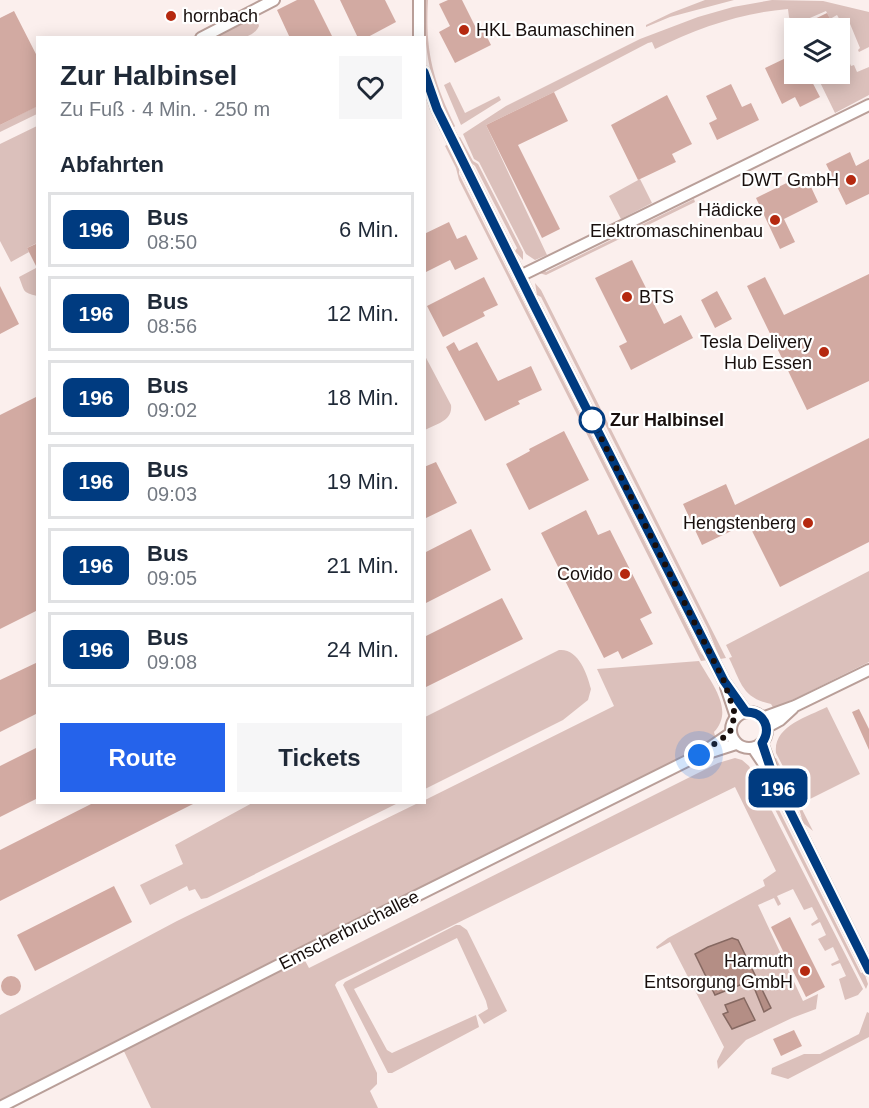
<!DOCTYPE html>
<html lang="de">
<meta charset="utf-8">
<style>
body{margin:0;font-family:Helvetica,sans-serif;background:#f6f6f7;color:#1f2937;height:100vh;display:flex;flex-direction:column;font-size:22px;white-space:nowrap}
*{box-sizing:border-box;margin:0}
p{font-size:20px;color:#747a83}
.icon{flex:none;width:33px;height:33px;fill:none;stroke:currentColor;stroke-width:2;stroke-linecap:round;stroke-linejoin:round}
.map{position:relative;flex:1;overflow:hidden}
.details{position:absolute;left:36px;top:36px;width:390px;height:768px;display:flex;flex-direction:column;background:#fff;border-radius:0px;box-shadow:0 3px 15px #0003}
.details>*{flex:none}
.badge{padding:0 12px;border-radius:9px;font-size:21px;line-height:39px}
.fabs{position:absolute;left:784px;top:18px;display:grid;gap:12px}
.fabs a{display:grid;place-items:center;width:66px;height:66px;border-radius:0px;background:#fff;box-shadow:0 3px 15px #0003;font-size:30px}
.you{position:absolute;width:30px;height:30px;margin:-15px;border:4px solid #fff;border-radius:50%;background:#1a73e8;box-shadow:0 0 0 9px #1a73e833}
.map>.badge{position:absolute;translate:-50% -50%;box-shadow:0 0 0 3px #fff}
h2{padding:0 24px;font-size:22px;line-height:54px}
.round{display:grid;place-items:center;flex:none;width:63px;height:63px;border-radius:0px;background:#f6f6f7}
.overview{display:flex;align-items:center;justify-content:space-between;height:102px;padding:0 24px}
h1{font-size:28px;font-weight:800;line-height:45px}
.primary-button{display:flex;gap:12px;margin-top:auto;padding:12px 24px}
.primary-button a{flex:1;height:69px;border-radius:0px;background:#2563eb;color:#fff;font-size:24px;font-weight:800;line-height:69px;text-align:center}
.primary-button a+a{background:#f6f6f7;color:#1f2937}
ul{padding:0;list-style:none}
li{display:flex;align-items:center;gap:18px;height:75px;margin:0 12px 9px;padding:0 12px;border:3px solid #e0e1e3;border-radius:0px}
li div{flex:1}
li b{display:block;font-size:22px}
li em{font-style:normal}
li .badge{min-width:66px;font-weight:700;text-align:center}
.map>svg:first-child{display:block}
.green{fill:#dbc0bb}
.water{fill:#b48e85;stroke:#856861;stroke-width:1.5}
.building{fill:#d2aaa2}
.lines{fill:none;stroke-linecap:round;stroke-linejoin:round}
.minor-casing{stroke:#b99f99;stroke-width:14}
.minor{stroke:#fff;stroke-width:10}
.line-casing{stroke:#fff;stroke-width:14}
.line{stroke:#003b80;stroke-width:9}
.walk{stroke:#180f0d;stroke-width:6;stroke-dasharray:0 10.8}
.poi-dot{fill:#b52910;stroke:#fff;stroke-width:2}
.stop-dot{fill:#fff;stroke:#003b80;stroke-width:3}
.labels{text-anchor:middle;stroke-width:4.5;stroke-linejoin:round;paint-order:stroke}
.poi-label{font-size:18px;fill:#180f0d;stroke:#fff;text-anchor:end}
.stop-label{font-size:18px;font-weight:bold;fill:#180f0d;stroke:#fff;text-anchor:start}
.street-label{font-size:18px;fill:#180f0d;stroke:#fff}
</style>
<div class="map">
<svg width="869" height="1108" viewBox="0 0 869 1108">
<rect width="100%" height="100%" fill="#fbefed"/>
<path class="green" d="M425,0h3c-3,52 5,80 27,126l-2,3c-23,-45 -30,-79 -28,-129z
M705,0h29l-64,17 -24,10v-2l25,-12z
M772,0l51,1 46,11v35l-10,5 -1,-2 2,-2 -12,-29 -7,3 -4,-7 -7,4 -4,-8 -30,13 1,4 -2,2 -6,-13 -1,-8c-48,4 -90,19 -133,40l-3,-7 -4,1 -94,49 -68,33 61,130 -12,5 -9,-6 -47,-92 -5,-3 -11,-25 43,-28 134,-67 58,-22 35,-10z
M254,18l3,1 2,7c-8,16 -28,12 -43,11z
M845,52l6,14 3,-1 3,7 12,-5v28l-34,18 -19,-39h24v-20z
M450,82l15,31 34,-17 2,4 -40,25 -17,-40z
M37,106v8l-37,18v-7z
M37,126v117l-10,5 2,4 -18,10 -11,-21v-97z
M460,137l13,24 5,3 45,88v8l-8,-9 2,-3 -42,-82 -5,-4 -13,-24z
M448,144l11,24v6l242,479 7,7 -7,1 -242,-481 -3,-12 -11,-22z
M640,179l12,24 -31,16 -12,-23z
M694,199l1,3 -149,73 -7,-2 5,-4 2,3z
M36,268l1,28c-15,-4 -12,-4 -18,-19z
M535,283l6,7 185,368 -6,1 -12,-30 -167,-332 -4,-2z
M424,354l27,51c2,16 -15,19 -26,25z
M869,571v91l-95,47 -3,-5c-29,-6 -30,-22 -42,-46l3,-1 -6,-12z
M559,650c19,-2 28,23 32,39l-3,11 -25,20 -138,69v-72z
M699,661c12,22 36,49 15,71l2,7 -415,214 8,15 409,-205 17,-5 7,2 7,6 114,223 -5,6 -13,5 -6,-21 7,-3 -6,-13 -8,3 -1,-2 8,-4 -6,-13 -8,4 -7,-12 8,-4 -6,-13 -8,4 -1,-2 7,-5 -6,-12 -8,3 -11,-21 -16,7 4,8 -3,2 -4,-8 -16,7 45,96 15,-7 -2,15 -24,9 -46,22 -28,29 -1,-8 7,-14 -54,-105 -13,7 -1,-2 12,-9 97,-52 -2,-6 13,-9 -41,-84 -398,195 -2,3 42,88v11l-7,7 8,17h-227l-30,-63 -121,63v-93l177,-94 241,-118 6,-1 1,-2 189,-94 -17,-37z
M827,707l33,67 -58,29 -26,-50c-3,-27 31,-36 51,-46z
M772,758h4l37,73 -11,-9c0,-13 -12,-30 -20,-40 -5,-6 -7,-16 -10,-24z
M759,766l12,21v7l90,179 3,-1 4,12 -2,5 -110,-217z
M254,802l144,1 -191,95 -6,1 -6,-10 -6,2 -2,-5 -37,19 -10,-20 43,-21 -8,-19z
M456,925h4l7,5 40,81 -23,13 -6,-9 10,-6 -2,-8 -29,-63 -103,51 33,61 5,3 84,-38 3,12 -87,46h-4l-45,-88 2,-3z
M867,1012l2,1v24l-81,42 -17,-5 1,-6 32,-14h16l39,-20z"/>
<path class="water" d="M732,938l6,2 33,68 -7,4 -11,-27 -8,-2 -30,12 -20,-41 13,-7z
M744,998l11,22 -23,9 -9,-15 5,-2 -3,-7z"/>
<path class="building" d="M297,0h17l19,38h-43l-13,-28z
M340,0h45l11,22 -30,16h-8z
M448,0h14l14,28 5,-3 10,20 -36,18 -16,-31 11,-6 -11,-22z
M14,11l24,47v48l-38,19v-107z
M827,13l8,15h-39z
M788,57l4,9 3,-2v10h13l12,23 -20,10 -5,-10 -13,7 -17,-36z
M731,84l11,23 9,-4 8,17 -42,20 -8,-17 8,-4 -11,-23z
M554,92l14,29 -50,24 42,84 -18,9 -56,-113z
M667,95l25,49 -20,10 4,8 -38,18 -27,-55z
M850,152l6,14 13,-7v35l-23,11 -20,-41z
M805,174l13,28 -34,17 11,23 -15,7 -24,-51z
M449,222l8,17 9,-4 12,24 -23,11 -5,-10 -26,13v-39z
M38,243v27l-11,-22z
M632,260l32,64 17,-9 12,23 -62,32 -12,-24 8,-4 -32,-64z
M869,274v107l-62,29 -60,-124 18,-9 19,38z
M484,277l14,28 -15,7 2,4 -42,21 -16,-31z
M0,286l19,38 -19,10z
M717,291l15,28 -17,9 -14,-28z
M454,342l5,9 18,-9 21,39 33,-15 11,24 -24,11 2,3 -35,17 -39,-74z
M38,396v214l-38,19v-214z
M564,431l25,49 -60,30 -23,-46 24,-13 -1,-2z
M869,438v104l-89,45 -32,-64 -46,22 -19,-41 43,-20 9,21z
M436,462l21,41 -33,16v-52z
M586,510l12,25 12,-5 42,83 -12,6 13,25 -31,15 -4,-8 -14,7 -63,-125z
M471,529l20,41 -67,34v-51z
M502,598l21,41 -99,49v-51z
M38,662v51l-38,19v-52z
M859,709l10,20v21l-17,-38z
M38,747v51l-38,19v-51z
M95,802h102l-197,99v-51z
M114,886l18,36 -97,49 -18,-36z
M790,917l35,70 -19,10 -35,-70z
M1 986a10 10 0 1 1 20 0a10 10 0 1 1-20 0Z
M794,1030l8,16 -21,10 -8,-17z"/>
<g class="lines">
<defs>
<path id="minor" d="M419,0v38
M201,38l73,-38
M424,72l13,37 97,196 190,376 22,31
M520,276l349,-171
M726,687l10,30
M731 730a18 18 0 1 1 36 0a18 18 0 1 1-36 0Z
M762,718l33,-12 74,-36
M767,727l13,-7 13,-12
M762,743l10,27
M753,748l21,31 95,191
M705,754l31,-10
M0,1107l328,-167 371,-185 32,-22"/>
</defs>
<use href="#minor" class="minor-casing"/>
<use href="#minor" class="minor"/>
</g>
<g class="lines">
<defs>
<path id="line" d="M424,72l13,37 97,196 190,376 22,31c18,0 26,16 16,31l12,36 95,191"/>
</defs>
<use href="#line" class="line-casing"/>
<use href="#line" class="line"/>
<path class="walk" d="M592,420l132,261 12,36 -4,5 -2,11 -31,22"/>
</g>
<g class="poi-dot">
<circle cx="171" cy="16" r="6"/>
<circle cx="464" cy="30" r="6"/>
<circle cx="851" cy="180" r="6"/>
<circle cx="775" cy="220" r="6"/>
<circle cx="627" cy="297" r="6"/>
<circle cx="824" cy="352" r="6"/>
<circle cx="808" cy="523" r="6"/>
<circle cx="625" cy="574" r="6"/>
<circle cx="805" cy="971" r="6"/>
</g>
<circle class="stop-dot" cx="592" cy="420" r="12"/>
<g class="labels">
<g class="poi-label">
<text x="183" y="22" text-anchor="start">hornbach</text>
<text x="476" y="36" text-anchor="start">HKL Baumaschinen</text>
<text x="839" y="186">DWT GmbH</text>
<text x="763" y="216">Hädicke<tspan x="763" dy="21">Elektromaschinenbau</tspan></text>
<text x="639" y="303" text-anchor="start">BTS</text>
<text x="812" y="348">Tesla Delivery<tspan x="812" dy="21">Hub Essen</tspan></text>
<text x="796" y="529">Hengstenberg</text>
<text x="613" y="580">Covido</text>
<text x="793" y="967">Harmuth<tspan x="793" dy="21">Entsorgung GmbH</tspan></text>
</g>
<g class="stop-label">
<text x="610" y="426">Zur Halbinsel</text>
</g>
<g class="street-label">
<text transform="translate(349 930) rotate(-27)" y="6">Emscherbruchallee</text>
</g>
</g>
</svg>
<div class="fabs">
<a><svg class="icon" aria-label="layers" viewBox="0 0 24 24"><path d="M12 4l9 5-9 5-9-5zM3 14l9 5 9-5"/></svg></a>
</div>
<div class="you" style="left:699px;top:755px"></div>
<b class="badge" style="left:778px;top:788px;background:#003b80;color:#fff">196</b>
<section class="details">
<div class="overview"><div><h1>Zur Halbinsel</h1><p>Zu Fuß · 4 Min. · 250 m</p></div><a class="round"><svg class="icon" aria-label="heart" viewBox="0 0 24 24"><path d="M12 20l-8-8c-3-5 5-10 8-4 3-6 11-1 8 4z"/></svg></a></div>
<h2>Abfahrten</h2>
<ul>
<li><span class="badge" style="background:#003b80;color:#fff">196</span><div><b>Bus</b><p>08:50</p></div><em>6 Min.</em></li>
<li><span class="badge" style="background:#003b80;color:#fff">196</span><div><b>Bus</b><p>08:56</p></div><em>12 Min.</em></li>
<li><span class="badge" style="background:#003b80;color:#fff">196</span><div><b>Bus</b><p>09:02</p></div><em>18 Min.</em></li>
<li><span class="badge" style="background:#003b80;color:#fff">196</span><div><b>Bus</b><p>09:03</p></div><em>19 Min.</em></li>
<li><span class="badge" style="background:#003b80;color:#fff">196</span><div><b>Bus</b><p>09:05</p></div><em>21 Min.</em></li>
<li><span class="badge" style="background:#003b80;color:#fff">196</span><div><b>Bus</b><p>09:08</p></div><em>24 Min.</em></li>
</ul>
<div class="primary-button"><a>Route</a><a>Tickets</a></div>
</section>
</div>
